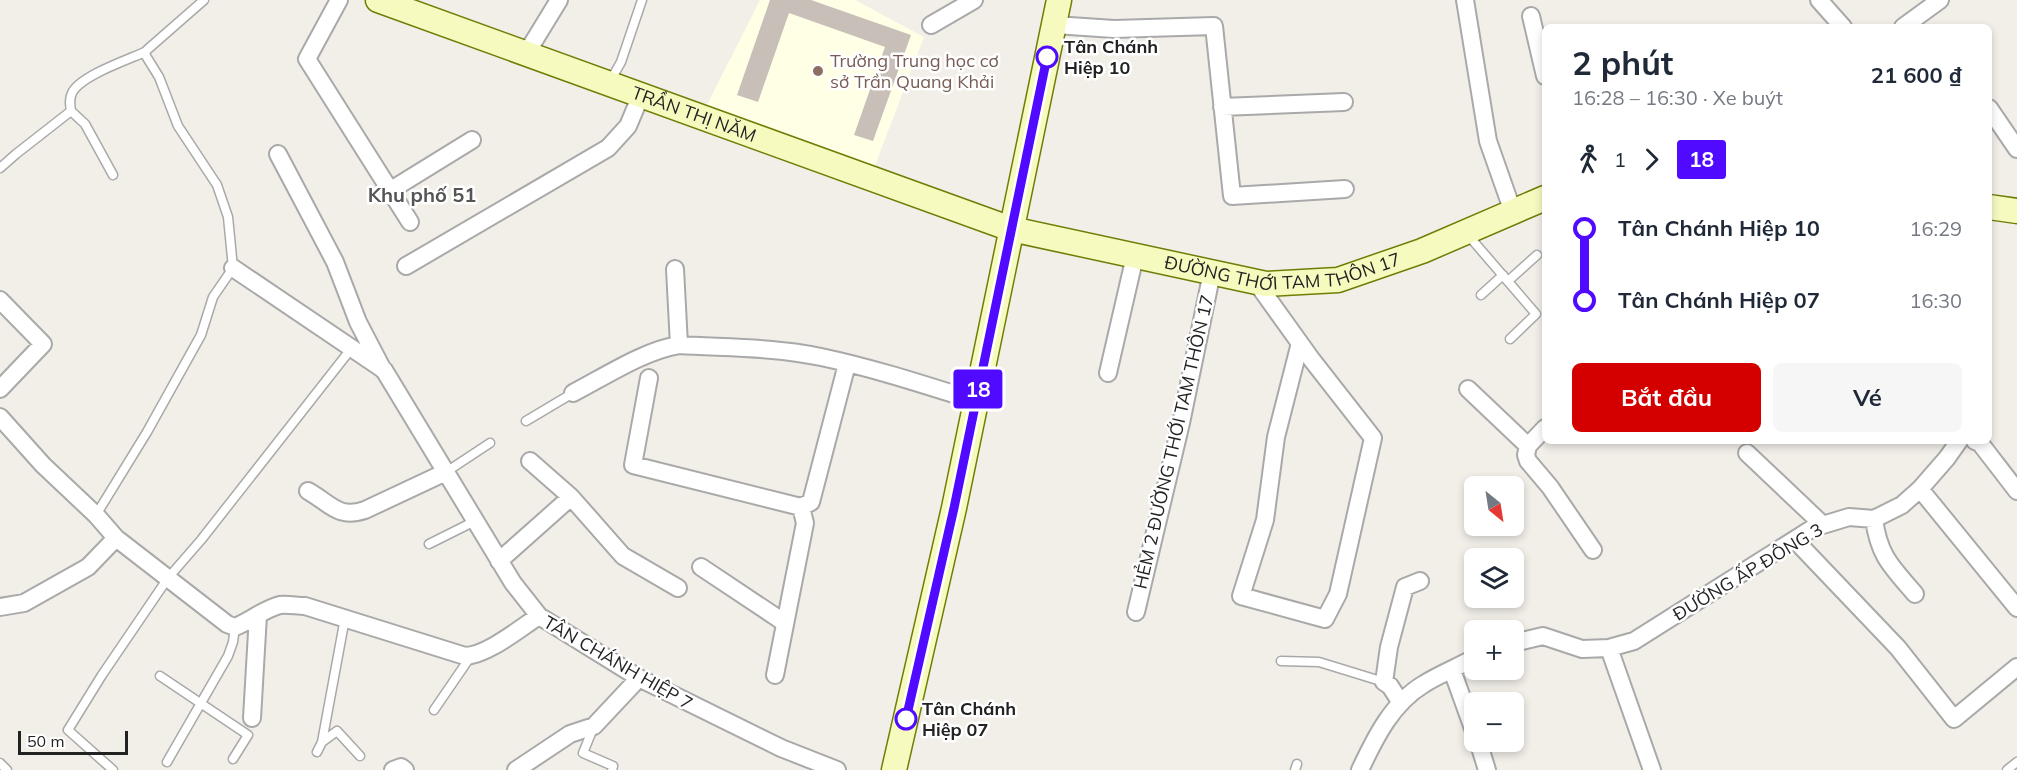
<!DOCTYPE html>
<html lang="vi">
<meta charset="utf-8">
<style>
body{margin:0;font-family:Mulish,sans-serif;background:#f6f6f7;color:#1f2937;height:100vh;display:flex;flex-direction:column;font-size:22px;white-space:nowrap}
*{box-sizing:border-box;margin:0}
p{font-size:20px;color:#747a83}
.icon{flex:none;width:33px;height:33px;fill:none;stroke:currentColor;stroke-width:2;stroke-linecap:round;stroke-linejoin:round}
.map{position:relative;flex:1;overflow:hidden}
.panel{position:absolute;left:1542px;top:24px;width:450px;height:420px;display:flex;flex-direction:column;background:#fff;border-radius:9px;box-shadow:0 3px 9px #0003}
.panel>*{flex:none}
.badge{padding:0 12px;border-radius:4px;font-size:21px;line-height:39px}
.needle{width:39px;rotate:150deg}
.tools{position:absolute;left:1464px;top:476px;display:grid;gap:12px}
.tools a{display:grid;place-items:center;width:60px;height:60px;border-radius:9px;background:#fff;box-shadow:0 3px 9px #0003;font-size:30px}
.scale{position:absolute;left:18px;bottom:15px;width:110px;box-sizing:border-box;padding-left:6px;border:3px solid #222;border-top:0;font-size:16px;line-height:21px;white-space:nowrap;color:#222;-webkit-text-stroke:4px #fff;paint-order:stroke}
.map>.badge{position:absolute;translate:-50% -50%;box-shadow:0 0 0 3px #fff}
.legs{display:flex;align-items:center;gap:9px;height:66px;padding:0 30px;font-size:20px}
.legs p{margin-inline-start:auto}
.overview{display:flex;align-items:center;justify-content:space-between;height:102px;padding:0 30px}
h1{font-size:33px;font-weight:700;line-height:45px}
.cta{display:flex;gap:12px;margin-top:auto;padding:12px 30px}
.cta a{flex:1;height:69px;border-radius:9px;background:#d40000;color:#fff;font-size:24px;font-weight:700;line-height:69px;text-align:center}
.cta a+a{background:#f6f6f7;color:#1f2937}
ul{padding:0 30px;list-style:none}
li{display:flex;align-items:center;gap:21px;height:72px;font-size:22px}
li i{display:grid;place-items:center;width:9px;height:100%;margin:0 8px;background:currentColor}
li i::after{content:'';width:15px;height:15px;margin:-8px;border:4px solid;border-radius:50%;background:#fff}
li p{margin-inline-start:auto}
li:first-child i{background:linear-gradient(#0000 50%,currentColor 0)}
li:last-child i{background:linear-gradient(currentColor 50%,#0000 0)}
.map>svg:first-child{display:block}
.education{fill:#ffffe5}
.building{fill:#c7bfb8}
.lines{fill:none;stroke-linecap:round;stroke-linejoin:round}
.lane-casing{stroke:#a9a9a9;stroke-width:11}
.street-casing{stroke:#a9a9a9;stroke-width:20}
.secondary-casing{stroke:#707d05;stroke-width:27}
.lane{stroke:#fff;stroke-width:8}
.street{stroke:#fff;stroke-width:16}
.secondary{stroke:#f7fabf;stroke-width:24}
.line-1-casing{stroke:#fff;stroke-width:14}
.line-1{stroke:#4f0aff;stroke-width:9}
.stop-1-dot{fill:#fff;stroke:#4f0aff;stroke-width:3}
.education-dot{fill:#8d6e63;stroke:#fff;stroke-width:2}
.labels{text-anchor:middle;stroke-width:5;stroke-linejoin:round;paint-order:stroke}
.stop-label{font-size:18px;font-weight:bold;fill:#222;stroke:#fff;text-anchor:start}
.education-label{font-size:18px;fill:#785e54;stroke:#fff;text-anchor:start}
.street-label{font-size:18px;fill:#222;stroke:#fff}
.neighbourhood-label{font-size:20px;font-weight:bold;fill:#555;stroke:#fff}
</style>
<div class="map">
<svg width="2017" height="770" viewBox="0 0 2017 770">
<rect width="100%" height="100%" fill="#f2efe9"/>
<path class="education" d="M760,0h95l69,37 -50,131 -167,-63z"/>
<path class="building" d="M770,0h41l100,35 -38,106 -19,-6 31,-88 -96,-34 -31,89 -21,-7z"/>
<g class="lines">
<defs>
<path id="lane" d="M609,83l12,-21 21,-62
M71,111c-1,-6 -2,-12 1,-18 8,-17 55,-33 73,-41
M0,168l16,-14 55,-43 14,13 28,51
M1468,235l68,79 -26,25
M1508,281l29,-26
M1481,295l22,-20
M526,421l47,-28
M446,472l44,-29
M96,515l51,-83 54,-97 12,-38 20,-29 -5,-51 -11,-32 -39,-59 -19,-49 -13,-21 -1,-4 3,-3 56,-49
M429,544l46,-23
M1281,661l38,1 65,20
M160,676l88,59 -15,24
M434,710l37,-54
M594,726l-11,27 30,13 -1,4
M322,742l23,-124
M317,752l5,-10 15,-11 23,25
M167,762l61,-106 5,-14 2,-15
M0,763l7,7
M113,770l-45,-40 34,-55 66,-97 33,-38 150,-191
M1295,770l2,-6
M2007,770l10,-8"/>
<path id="street" d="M339,0l-32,59 103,163
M1465,0l23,141 25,71
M1819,0l24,27
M1531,16l14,60
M931,25l43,-25
M1055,25l59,4 100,-3 18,170 113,-7
M1903,27l37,-27
M526,54l33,-54
M1222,107l122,-5
M1989,108l28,41
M278,154l57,108 23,60 25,48
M391,190l81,-50
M406,266l202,-118 20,-22 13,-31
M233,268l151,102 129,213 26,33
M675,269l4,76
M1256,282l56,78 61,78 -35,156 -13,25 -84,-23 24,-76 11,-83 24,-94
M0,300l43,44 -43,45
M1108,373l27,-117
M649,378l-16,87 168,42 10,-5 36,-138
M1468,389l60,57 17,-18
M573,393c31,-16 72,-43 106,-48 47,3 95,2 142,12 52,11 104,28 155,44
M0,417l43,48 53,50 20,23 111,86 8,3c15,-6 29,-18 45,-22 8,-1 17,1 25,1l160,50c23,-1 55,-28 74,-40l100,62 142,70 56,22
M1975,441l5,2 37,48
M1528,446l-2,9 2,6 22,26 43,63
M1747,453l76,72
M530,461l41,36
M1920,489l97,119
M308,491c23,13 30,28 57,19l81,-38
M1874,519c5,37 17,47 41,75
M1795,540l103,108 56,71 63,-52
M499,561l72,-64 52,59 55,32
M701,567l84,56
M0,607l24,-4 64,-36 28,-29
M1136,612l45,-189 31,-151
M1514,643l29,-7 39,13 27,-1 25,-7 179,-113 36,-11 25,2 28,-14 18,-16 27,-31 12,-17
M1609,648l43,122
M1452,670l22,61
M775,675l30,-152 -4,-16
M1401,703l-11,-17 -6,-4 5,-35 16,-60 15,-6
M252,718l6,-103
M1478,741l9,29
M393,770l8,-3 4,3
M516,770l54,-36 24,-8 45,-48
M1360,770c15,-32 32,-67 64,-86 16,-10 34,-17 50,-26"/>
<g id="secondary">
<path id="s1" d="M378,0l633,229 255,55 72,-4 84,-29 123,-53"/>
<path d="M1989,207l28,4"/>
<path d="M894,770l60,-262 105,-508"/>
</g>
</defs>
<use href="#lane" class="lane-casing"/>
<use href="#street" class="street-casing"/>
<use href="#secondary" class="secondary-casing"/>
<use href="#lane" class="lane"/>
<use href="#street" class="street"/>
<use href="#secondary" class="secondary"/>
</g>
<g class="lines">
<defs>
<path id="line-1" d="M906,719l48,-211 93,-451"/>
</defs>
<use href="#line-1" class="line-1-casing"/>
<use href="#line-1" class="line-1"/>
</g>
<g class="stop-1-dot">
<circle cx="1047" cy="57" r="10"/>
<circle cx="906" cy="719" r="10"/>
</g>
<circle class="education-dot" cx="818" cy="71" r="6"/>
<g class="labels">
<g class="stop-label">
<text x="1064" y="53">Tân Chánh<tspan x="1064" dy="21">Hiệp 10</tspan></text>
<text x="922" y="715">Tân Chánh<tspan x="922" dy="21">Hiệp 07</tspan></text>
</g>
<g class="education-label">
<text x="830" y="67">Trường Trung học cơ<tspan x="830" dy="21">sở Trần Quang Khải</tspan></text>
</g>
<g class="street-label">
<text dy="6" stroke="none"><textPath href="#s1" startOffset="336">TRẦN THỊ NĂM</textPath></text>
<text dy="6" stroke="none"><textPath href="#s1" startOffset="951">ĐƯỜNG THỚI TAM THÔN 17</textPath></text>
<text transform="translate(1174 442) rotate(-77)" y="6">HẺM 2 ĐƯỜNG THỚI TAM THÔN 17</text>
<text transform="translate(1748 572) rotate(-31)" y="6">ĐƯỜNG ẤP ĐÔNG 3</text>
<text transform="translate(618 663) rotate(30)" y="6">TÂN CHÁNH HIỆP 7</text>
</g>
<g class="neighbourhood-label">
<text x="422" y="202">Khu phố 51</text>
</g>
</g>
</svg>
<div class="tools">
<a><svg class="needle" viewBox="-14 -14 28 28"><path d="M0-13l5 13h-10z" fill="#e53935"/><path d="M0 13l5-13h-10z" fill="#747a83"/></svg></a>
<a><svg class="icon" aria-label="layers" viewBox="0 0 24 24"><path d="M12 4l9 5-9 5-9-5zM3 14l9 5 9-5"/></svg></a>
<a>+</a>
<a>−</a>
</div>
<div class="scale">50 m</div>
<b class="badge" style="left:978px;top:389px;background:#4f0aff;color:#fff">18</b>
<section class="panel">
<div class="overview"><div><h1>2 phút</h1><p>16:28 – 16:30 · Xe buýt</p></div><b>21 600 ₫</b></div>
<div class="legs"><svg class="icon" aria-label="walk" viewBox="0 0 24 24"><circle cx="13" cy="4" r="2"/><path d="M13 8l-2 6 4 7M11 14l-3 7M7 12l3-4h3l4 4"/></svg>1<svg class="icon" aria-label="forward" viewBox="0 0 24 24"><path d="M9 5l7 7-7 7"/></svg><b class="badge" style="background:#4f0aff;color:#fff">18</b></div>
<ul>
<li><i style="color:#4f0aff"></i><b>Tân Chánh Hiệp 10</b><p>16:29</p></li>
<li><i style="color:#4f0aff"></i><b>Tân Chánh Hiệp 07</b><p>16:30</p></li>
</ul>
<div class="cta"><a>Bắt đầu</a><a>Vé</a></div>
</section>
</div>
